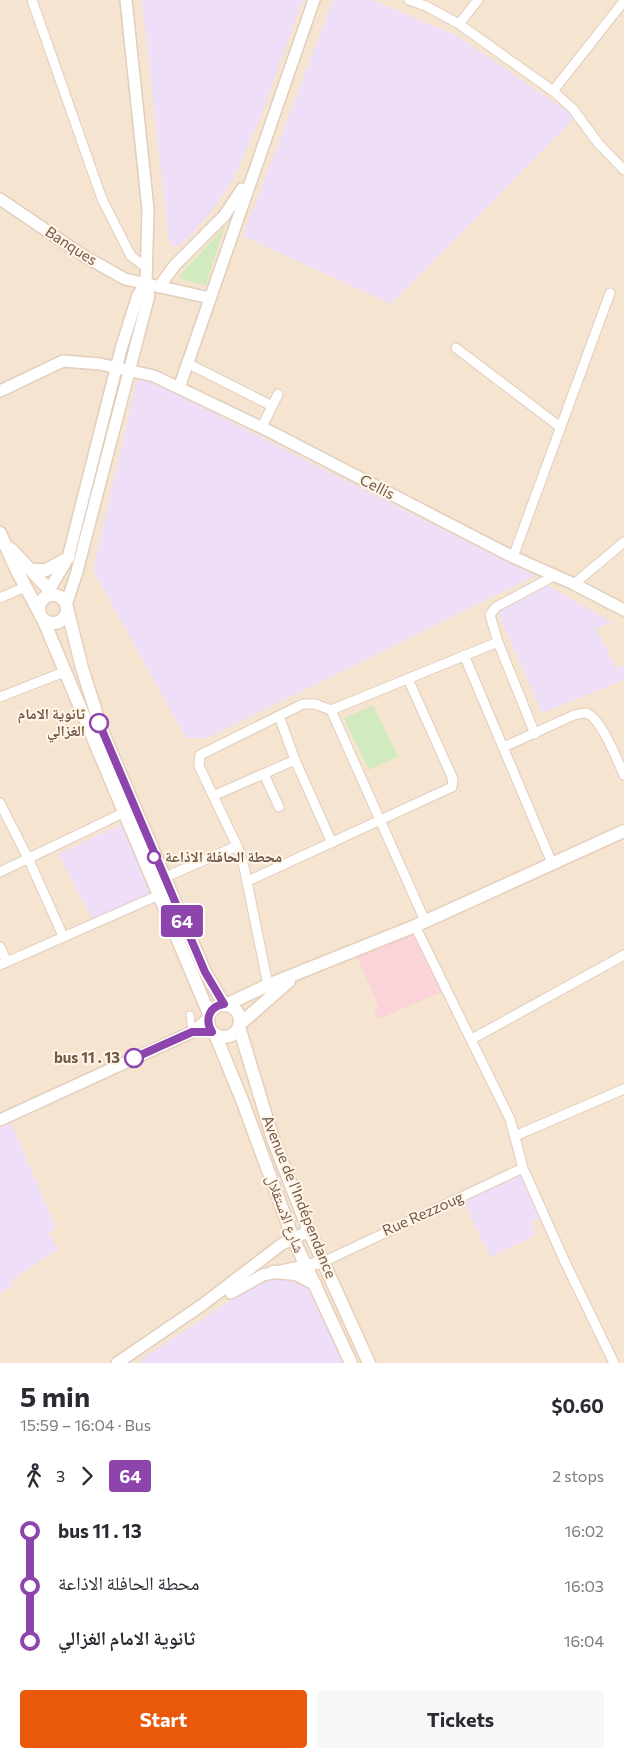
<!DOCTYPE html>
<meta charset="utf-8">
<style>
body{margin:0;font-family:Commissioner,"Noto Naskh Arabic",sans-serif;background:#f7f7f7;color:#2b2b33;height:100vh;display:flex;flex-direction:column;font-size:19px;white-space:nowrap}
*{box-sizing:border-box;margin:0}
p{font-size:16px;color:#7c7c81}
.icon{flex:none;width:28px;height:28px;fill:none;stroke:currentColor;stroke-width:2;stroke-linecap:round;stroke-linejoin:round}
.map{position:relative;height:1363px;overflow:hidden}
.drawer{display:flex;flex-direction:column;background:#fff;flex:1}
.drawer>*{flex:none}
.badge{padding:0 10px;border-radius:4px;font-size:18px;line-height:32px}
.map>.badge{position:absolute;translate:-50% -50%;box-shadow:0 0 0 2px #fff}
.legs{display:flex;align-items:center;gap:8px;height:55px;padding:0 20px;font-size:16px}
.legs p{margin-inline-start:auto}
.headline{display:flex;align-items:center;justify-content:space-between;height:85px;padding:0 20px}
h1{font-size:28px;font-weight:700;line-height:38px}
.cta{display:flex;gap:10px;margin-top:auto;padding:10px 20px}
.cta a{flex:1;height:58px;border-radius:5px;background:#ea580c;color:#fff;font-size:20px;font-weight:700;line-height:58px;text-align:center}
.cta a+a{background:#f7f7f7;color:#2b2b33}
ul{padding:0 20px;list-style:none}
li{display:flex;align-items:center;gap:18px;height:55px;font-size:19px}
li i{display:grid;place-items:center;width:8px;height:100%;margin:0 6px;background:currentColor}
li i::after{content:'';width:12px;height:12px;margin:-6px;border:4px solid;border-radius:50%;background:#fff}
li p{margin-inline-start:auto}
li:first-child i{background:linear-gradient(#0000 50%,currentColor 0)}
li:last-child i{background:linear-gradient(currentColor 50%,#0000 0)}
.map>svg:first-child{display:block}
.residential{fill:#f4e4d0}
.education{fill:#efdef8}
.medical{fill:#fad4d9}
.green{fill:#d1eac0}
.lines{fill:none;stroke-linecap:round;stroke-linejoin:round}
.pedestrian-casing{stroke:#e1cebd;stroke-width:9}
.minor-casing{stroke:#e1cebd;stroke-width:11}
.tertiary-casing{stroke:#e1cebd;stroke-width:14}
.secondary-casing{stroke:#e6cfbb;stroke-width:15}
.pedestrian{stroke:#fff;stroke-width:7}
.minor{stroke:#fff;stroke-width:9}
.tertiary{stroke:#fff;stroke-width:11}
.secondary{stroke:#fff;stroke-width:12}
.line-1-casing{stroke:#fff;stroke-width:11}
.line-1{stroke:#8e44ad;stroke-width:8}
.stop-1-dot{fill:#fff;stroke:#8e44ad;stroke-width:2.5}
.labels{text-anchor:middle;stroke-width:4;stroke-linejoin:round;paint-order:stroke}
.street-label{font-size:15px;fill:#745848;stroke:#fff6e8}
.stop-label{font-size:15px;font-weight:bold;fill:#745848;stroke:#fff6e8;text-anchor:end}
</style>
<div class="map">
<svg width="624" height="1363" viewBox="0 0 624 1363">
<rect width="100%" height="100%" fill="#fcf2e1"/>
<path class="residential" d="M0,0h624v1363h-624z"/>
<path class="education" d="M142,0h161l-42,116 -28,64 -23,33 -22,25 -10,8h-6l-3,-4z
M333,0h40l84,36 119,81 -185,187 -148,-68z
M138,375l397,201 -328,162h-21l-93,-168z
M545,584l67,38 -16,7 20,39 8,-2v14l-82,33 -45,-103z
M122,824l31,68 -61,27 -34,-65z
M11,1123l45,105 -8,5 10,16 -46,31 1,5 -13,9v-166z
M522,1173l19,45 -10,5 5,12 -46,22 -27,-58z
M266,1277l27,1 19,10 34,75h-205l2,-5z"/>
<path class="medical" d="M415,933l27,59 -64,27 -4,-6 5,-6 -22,-50z"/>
<path class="green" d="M224,228l-18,57 -25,-6 -2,-3z
M373,705l25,51 -29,14 -25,-51z"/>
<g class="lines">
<defs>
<path id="pedestrian" d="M190,1015l2,17"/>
<path id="minor" d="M32,0l70,199 29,57 16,12
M409,0l17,6 33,18 94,67 20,18 25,34 26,27
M459,24l19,-24
M553,91l71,-90
M456,348l104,79
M187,363l85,43
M262,427l16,-33
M513,557l97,-264
M574,584l50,-42
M0,598l25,-11
M464,655l88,208
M0,697l64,-25
M331,710l94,211
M279,716l16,44 37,83
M535,734l-37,-92 -8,-27 6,-8 58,-31
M504,747l70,-32c4,-1 9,-2 12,-2 15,4 32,49 38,62
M264,774l15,33
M213,796l82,-36
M0,803l28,55 35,78
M0,872l125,-60
M163,878l74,-32
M248,881l204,-94 1,-8 -45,-100
M415,926l95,193 13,49 42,94 49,101
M0,947l7,15
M0,965l159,-70
M268,985l-24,-118 -7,-21 -38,-80 1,-11 103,-51h12l16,6 167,-68
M472,1039l152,-84
M515,1136l109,-47
M323,1262l200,-94"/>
<path id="tertiary" d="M0,199l84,57 41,23 85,19
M159,287l16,-22 49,-49 18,-27
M179,388l135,-388
M0,391l63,-30 37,3 54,12 117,56 242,125 61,27 50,26
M45,597l23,-39 53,-209 17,-54 8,-12
M66,605l10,-30 73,-280 -3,-12 2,-74 -22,-209
M0,1120l192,-88 16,-13
M231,1293l32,-18 60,-13
M117,1363l85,-58 80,-61 27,-13"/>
<path id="secondary" d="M0,533l16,36 23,43
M11,549l43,46
M30,570h16l22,-12
M39 609a14 14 0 1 1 28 0a14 14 0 1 1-28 0Z
M67,608l15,60 20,63 103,241 19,32
M43,619l166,395
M208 1021a16 16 0 1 1 32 0a16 16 0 1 1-32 0Z
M226,1005l42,-20 147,-59 209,-95
M240,1024l49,-43
M239,1027l34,112 36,92 60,132
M215,1034l27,66 51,138 58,125
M273,1272l23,2 19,10"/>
</defs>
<use href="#pedestrian" class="pedestrian-casing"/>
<use href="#minor" class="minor-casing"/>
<use href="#tertiary" class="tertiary-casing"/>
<use href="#secondary" class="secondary-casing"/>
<use href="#pedestrian" class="pedestrian"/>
<use href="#minor" class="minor"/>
<use href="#tertiary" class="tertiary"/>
<use href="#secondary" class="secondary"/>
</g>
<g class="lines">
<defs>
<path id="line-1" d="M99,723l106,249 19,32c-14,2 -20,15 -12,28h-20l-58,26"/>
</defs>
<use href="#line-1" class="line-1-casing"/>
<use href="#line-1" class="line-1"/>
</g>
<g class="stop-1-dot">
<circle cx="99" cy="723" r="9"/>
<circle cx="154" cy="857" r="6"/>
<circle cx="134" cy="1058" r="9"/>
</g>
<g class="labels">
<g class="street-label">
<text transform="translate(71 246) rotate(33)" y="5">Banques</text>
<text transform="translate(377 487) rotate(27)" y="5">Cellis</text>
<text transform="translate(299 1197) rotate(68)" y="5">Avenue de l'Indépendance</text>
<text transform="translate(285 1214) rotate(69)" y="5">شارع الاستقلال</text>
<text transform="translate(423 1214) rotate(-24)" y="5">Rue Rezzoug</text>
</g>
<g class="stop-label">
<text x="85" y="719">ثانوية الامام<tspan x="85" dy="17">الغزالي</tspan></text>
<text x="165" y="862" text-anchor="start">محطة الحافلة الاذاعة</text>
<text x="120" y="1063">bus 11 . 13</text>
</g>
</g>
</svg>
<b class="badge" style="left:182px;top:921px;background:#8e44ad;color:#fff">64</b>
</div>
<section class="drawer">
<div class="headline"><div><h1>5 min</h1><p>15:59 – 16:04 · Bus</p></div><b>$0.60</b></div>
<div class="legs"><svg class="icon" aria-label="walk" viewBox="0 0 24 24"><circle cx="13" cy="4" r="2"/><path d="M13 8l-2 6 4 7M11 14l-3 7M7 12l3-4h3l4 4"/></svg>3<svg class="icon" aria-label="forward" viewBox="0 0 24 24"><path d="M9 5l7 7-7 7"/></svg><b class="badge" style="background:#8e44ad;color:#fff">64</b><p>2 stops</p></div>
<ul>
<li><i style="color:#8e44ad"></i><b>bus 11 . 13</b><p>16:02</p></li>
<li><i style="color:#8e44ad"></i><span>محطة الحافلة الاذاعة</span><p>16:03</p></li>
<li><i style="color:#8e44ad"></i><b>ثانوية الامام الغزالي</b><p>16:04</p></li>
</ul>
<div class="cta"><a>Start</a><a>Tickets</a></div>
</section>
